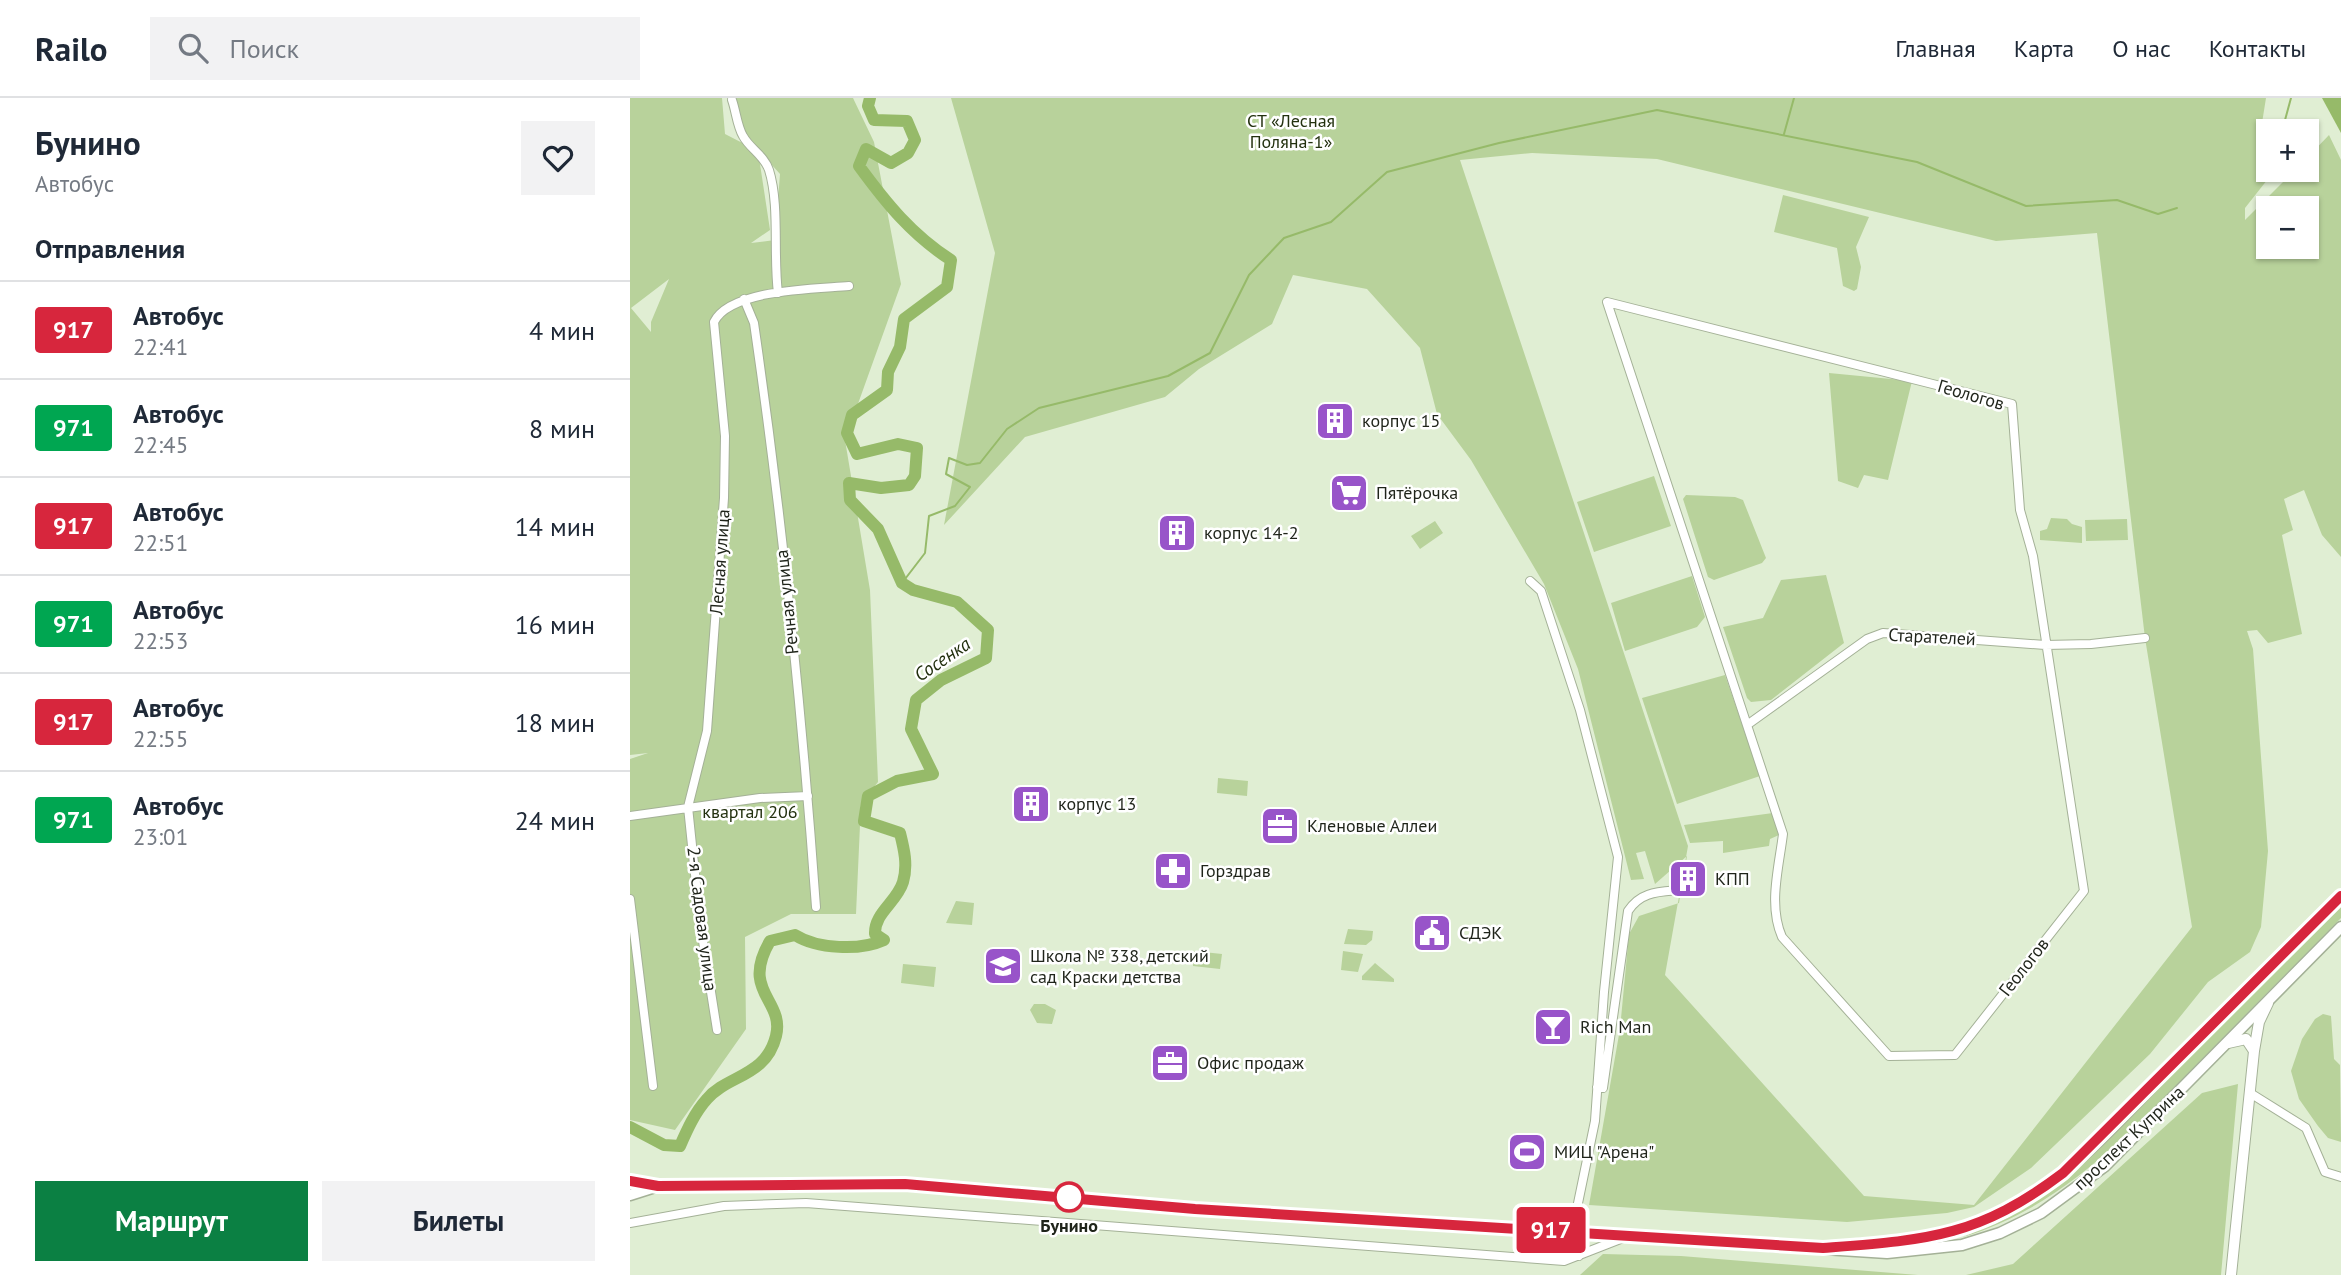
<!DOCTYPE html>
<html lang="ru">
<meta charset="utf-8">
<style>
body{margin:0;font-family:"PT Sans",sans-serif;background:#f2f2f3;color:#1f2937;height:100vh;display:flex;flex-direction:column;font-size:26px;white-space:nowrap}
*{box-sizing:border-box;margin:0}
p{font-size:23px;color:#747a83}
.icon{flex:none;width:38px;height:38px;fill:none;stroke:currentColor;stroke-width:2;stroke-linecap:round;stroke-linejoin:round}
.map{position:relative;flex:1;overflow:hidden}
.details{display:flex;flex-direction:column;background:#fff;width:630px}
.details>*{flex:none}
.badge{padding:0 14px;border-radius:5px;font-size:24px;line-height:46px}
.fabs{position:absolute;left:1626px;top:21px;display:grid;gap:14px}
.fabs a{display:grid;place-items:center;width:63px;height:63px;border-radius:0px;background:#fff;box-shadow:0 2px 5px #0004;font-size:35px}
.map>.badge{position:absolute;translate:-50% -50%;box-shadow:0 0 0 4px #fff}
h2{padding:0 35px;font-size:26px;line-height:63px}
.round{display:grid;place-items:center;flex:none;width:74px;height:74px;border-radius:0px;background:#f2f2f3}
.head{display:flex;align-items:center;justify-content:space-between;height:119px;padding:0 35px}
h1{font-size:33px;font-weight:700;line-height:52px}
.primary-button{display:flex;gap:14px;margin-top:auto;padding:14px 35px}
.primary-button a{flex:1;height:80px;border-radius:0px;background:#0b8043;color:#fff;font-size:28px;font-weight:700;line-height:80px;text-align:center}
.primary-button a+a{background:#f2f2f3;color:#1f2937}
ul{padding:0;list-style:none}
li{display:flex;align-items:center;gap:21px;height:98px;padding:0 35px;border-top:2px solid #e0e1e3}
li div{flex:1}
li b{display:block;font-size:26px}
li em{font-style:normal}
li .badge{min-width:77px;font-weight:700;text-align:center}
header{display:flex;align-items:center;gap:42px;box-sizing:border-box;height:98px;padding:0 35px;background:#fff;border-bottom:2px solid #e0e1e3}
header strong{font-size:33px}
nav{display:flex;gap:38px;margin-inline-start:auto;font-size:24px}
.search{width:490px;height:63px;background:#f2f2f3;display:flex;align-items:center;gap:18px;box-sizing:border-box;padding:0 24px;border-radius:0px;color:#747a83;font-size:26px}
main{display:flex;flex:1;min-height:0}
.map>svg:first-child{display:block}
.green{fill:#b8d29b;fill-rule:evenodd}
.water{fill:#96ba69}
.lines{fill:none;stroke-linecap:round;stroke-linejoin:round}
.stream{stroke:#96ba69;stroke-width:2}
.river{stroke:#96ba69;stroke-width:12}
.minor-casing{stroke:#a4b197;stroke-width:10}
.tertiary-casing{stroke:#a4b197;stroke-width:12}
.secondary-casing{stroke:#a4b197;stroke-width:13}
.minor{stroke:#fff;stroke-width:8}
.tertiary{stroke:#fff;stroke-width:10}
.secondary{stroke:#fff;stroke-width:10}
.line-casing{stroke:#fff;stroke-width:16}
.line{stroke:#d7263d;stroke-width:10}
.stop-dot{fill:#fff;stroke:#d7263d;stroke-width:3.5}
.labels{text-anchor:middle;stroke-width:5;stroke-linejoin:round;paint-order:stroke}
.park-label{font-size:18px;fill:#23310f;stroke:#fff}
.street-label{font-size:18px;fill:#1f241a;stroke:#fff}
.poi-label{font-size:18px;fill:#1f241a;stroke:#fff;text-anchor:start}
.stop-label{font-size:18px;font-weight:bold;fill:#1f241a;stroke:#fff}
.water-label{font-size:19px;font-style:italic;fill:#212f0d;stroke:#fff}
</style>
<header>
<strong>Railo</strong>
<div class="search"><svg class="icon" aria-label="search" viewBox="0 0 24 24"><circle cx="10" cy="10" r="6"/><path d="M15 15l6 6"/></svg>Поиск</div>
<nav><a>Главная</a><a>Карта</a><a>О нас</a><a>Контакты</a></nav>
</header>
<main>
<section class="details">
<div class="head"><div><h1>Бунино</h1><p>Автобус</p></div><a class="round"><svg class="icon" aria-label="heart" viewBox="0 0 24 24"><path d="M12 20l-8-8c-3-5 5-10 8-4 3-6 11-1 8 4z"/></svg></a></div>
<h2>Отправления</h2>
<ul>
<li><span class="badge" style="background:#d7263d;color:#fff">917</span><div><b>Автобус</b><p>22:41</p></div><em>4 мин</em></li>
<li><span class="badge" style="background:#00a651;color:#fff">971</span><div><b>Автобус</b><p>22:45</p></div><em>8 мин</em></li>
<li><span class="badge" style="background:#d7263d;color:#fff">917</span><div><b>Автобус</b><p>22:51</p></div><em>14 мин</em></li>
<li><span class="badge" style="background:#00a651;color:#fff">971</span><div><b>Автобус</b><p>22:53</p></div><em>16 мин</em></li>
<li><span class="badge" style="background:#d7263d;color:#fff">917</span><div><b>Автобус</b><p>22:55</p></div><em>18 мин</em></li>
<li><span class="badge" style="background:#00a651;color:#fff">971</span><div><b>Автобус</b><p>23:01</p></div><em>24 мин</em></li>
</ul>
<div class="primary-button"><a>Маршрут</a><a>Билеты</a></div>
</section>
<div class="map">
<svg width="1711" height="1177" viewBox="0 0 1711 1177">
<rect width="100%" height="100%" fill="#e0eed3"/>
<path class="green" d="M0,0h92l3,36 33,17 12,79 -19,13 24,-3 5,-66 -35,-39 -9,-37h117l21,44 27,142 -56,156 25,150 8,192 -17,21 -5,111h-65l-46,23 1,92 -71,101 -45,-10v-361l18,-6 -18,2zM39,181l-18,43v10l-20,-24z
M321,0h1315l-4,25 6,21v26h7l-30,38v12l50,-50h11l1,-12 22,-23 12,25v397l-19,-22 -18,-45 -20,9 9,31 -11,5 20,99 -34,9 -11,-13 -10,1 6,18 15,202 -7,76 -11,25 -42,30 -58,72 -119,114 -57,39 -27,6 -100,9 -258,-17 31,-176 9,-95 10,-18 40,-13 8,-47 -32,28 -10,-33 -9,2 8,26 -13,1 -53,-211 -34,-85 -73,-124 -34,-46 -17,-66 -53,-59 -74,-14 -21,49 -73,45 -34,28 -140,40 -81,88 51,-272zM902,55l125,6 339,82 101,-8 48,405 47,289 -218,278 -110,-9 -199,-221 23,-129 -228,-686zM1638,110h38v39h-38z
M1153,97l86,22 -13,30 5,20 -4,22 -3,2 -11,-5 -6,-38 -63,-16z
M1199,275l83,8 -24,99 -24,-5 -6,13 -20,-7z
M1024,378l17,50 -77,26 -17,-50z
M1056,397l49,2 8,3 23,58 -4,5 -48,17 -6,-3 -25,-78z
M1421,420l16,1 5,5 10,3v16l-42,-3v-9l7,-2z
M1497,421l1,21 -42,1 -1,-21z
M805,423l8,12 -23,16 -9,-13z
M1196,477l18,68 -73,57 -20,2 -4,-4 -24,-71 40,-9 18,-38z
M1062,478l13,41 -8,10 -72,24 -14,-48z
M1095,577l35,101 -83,28 -35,-106z
M588,680l30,3 -1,15 -30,-3z
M1143,715l6,22 -9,4 -1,7 -46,7v-12l-33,2 -6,-18z
M326,803l18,2 -2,22 -26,-2z
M1711,807v13c-47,48 -95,96 -142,144 -72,73 -135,144 -236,175l53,-24 48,-32z
M718,831l25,2 -1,9 -6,5 -22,-1z
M564,853l28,3 -2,15 -27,-3z
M713,853l20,3 -5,18 -17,-2z
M745,865l19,16v3l-32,-2v-4z
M273,866l33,3 -2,20 -33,-4z
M404,906h11l11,6 -4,14 -15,-1 -7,-13z
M1693,916l8,2 3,43 6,6 1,77 -13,-4 -10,-12 -19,-27 -8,-28 11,-32 13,-20z
M1608,986l-17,191h-255l47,-11 189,-171z
M973,1156l78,2 237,19h-338z"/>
<path class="water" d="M1692,0h19v35z"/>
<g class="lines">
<path class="stream" d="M1652,33l9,-33
M1154,36l10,-36
M272,485l23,-30 4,-37 26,-10 15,-19 -24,-13 3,-16 18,7 13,-2 27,-34 32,-21 129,-32 42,-23 39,-78 35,-37 47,-16 56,-50 112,-29 158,-33 260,52 109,44 91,-6 41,14 19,-6"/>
<path class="river" d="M0,1029l34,18 16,1c7,-16 15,-34 27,-47 20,-24 59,-22 69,-63 9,-36 -36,-44 -6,-95l25,-6c22,14 65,16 89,5l-9,-6c-1,-21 22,-32 28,-52 5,-17 1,-33 -3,-49l-36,-12 4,-25 29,-15 36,-7 -22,-45 5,-29 25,-20 45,-22 2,-28 -31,-28 -44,-12 -11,-7 -24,-54 -28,-29 -1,-17 32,5 28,-3 6,-9 2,-28 -19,-4 -41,10 -10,-21 5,-18 35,-25 1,-18 12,-25 4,-28 43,-32 4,-27c-39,-25 -65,-57 -92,-94l7,-17 25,14 17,-10 7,-13 -8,-19 -33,-1 -6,-14 2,-8"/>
<defs>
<path id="minor" d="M102,2c4,11 5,26 11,36 7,13 21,19 26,34 11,35 4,85 9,123
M114,201l10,24c28,193 48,389 62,584
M977,204l405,102 8,106 13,46 51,335 -129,164 -66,1 -107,-119c-14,-32 -3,-70 1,-103z
M900,483l11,10 39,119 38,147 -14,135 -9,129 -18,87 6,40 -4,8
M1117,627l120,-86 16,-6 162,12 46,-1 54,-6
M0,718l130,-18 48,-2
M0,801l23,187
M87,932l-17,-108 -12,-115 19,-76 17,-233 1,-62 -11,-114c16,-33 102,-33 135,-36
M967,989l6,1 25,-177c13,-20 31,-19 53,-21
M1620,995l56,35 19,44 16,5
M0,1125l94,-17 82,-3 758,58 59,-23"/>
<path id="tertiary" d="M1598,945l18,-4 8,12
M1601,1177l23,-224 5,-29 9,-19"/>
<path id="secondary" d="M0,1083l28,5 247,-2 290,25 692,44 75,-8 38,-12 41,-20 64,-47 236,-239
M0,1097l22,-7
M1222,1147c51,-4 98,-7 145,-29 70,-34 122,-96 176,-151 55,-57 112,-113 168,-169"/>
</defs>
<use href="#minor" class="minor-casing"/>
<use href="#tertiary" class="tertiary-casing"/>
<use href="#secondary" class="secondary-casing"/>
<use href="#minor" class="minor"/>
<use href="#tertiary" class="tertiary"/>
<use href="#secondary" class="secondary"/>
</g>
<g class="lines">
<defs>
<path id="line" d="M0,1083l28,5 247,-2 290,25 628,39c103,-8 154,-10 240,-75l278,-277"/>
</defs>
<use href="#line" class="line-casing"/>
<use href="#line" class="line"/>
</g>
<defs>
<symbol id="building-square" viewBox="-11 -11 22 22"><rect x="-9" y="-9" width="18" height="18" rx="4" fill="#9854c9" stroke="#fff"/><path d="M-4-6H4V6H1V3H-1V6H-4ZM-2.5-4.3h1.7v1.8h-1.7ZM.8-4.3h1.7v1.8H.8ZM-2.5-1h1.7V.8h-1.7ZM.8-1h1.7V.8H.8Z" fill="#fff"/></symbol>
<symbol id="supermarket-square" viewBox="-11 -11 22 22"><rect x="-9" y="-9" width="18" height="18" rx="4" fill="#9854c9" stroke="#fff"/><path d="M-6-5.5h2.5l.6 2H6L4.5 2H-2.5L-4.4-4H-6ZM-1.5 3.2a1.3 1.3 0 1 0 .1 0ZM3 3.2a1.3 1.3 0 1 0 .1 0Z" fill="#fff"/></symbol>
<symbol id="office-square" viewBox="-11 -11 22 22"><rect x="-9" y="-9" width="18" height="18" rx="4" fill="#9854c9" stroke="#fff"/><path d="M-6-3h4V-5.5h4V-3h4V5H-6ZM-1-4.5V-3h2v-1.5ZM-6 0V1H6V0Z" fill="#fff"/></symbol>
<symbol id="pharmacy-square" viewBox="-11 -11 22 22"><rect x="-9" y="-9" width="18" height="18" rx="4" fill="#9854c9" stroke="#fff"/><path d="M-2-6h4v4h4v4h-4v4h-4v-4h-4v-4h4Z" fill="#fff"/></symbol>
<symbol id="civic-square" viewBox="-11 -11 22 22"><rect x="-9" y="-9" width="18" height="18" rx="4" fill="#9854c9" stroke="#fff"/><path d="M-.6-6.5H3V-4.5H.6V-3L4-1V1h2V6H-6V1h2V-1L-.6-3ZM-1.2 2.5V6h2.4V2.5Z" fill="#fff"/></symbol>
<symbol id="school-square" viewBox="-11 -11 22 22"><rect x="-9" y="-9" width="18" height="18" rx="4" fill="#9854c9" stroke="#fff"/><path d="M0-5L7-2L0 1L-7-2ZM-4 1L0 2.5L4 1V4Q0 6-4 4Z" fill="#fff"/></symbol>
<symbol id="bar-square" viewBox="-11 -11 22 22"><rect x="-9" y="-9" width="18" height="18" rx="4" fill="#9854c9" stroke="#fff"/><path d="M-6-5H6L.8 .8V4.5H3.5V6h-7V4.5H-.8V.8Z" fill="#fff"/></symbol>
<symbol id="stadium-square" viewBox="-11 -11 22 22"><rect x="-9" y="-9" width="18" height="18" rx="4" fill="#9854c9" stroke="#fff"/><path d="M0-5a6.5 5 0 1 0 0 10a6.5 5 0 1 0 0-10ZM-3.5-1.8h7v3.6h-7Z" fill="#fff"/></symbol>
</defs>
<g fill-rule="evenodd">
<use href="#building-square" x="683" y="301" width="44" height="44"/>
<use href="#supermarket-square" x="697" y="373" width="44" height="44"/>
<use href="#building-square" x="525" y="413" width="44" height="44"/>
<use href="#building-square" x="379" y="684" width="44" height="44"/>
<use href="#office-square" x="628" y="706" width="44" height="44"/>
<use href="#pharmacy-square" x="521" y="751" width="44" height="44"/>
<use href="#building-square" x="1036" y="759" width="44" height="44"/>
<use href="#civic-square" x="780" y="813" width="44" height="44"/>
<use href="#school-square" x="351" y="846" width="44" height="44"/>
<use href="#bar-square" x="901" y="907" width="44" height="44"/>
<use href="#office-square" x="518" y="943" width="44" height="44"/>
<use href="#stadium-square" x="875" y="1032" width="44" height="44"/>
</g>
<circle class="stop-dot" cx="439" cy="1099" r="14"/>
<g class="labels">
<g class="park-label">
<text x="661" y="29">СТ «Лесная<tspan x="661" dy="21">Поляна-1»</tspan></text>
<text x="120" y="720">квартал 206</text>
</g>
<g class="street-label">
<text transform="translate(1341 297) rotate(16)" y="6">Геологов</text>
<text transform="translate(90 464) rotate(-86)" y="6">Лесная улица</text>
<text transform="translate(157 504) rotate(-96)" y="6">Речная улица</text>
<text transform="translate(1302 539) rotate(3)" y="6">Старателей</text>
<text transform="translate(72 821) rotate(83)" y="6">2-я Садовая улица</text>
<text transform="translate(1394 869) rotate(-52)" y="6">Геологов</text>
<text transform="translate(1499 1040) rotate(-43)" y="6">проспект Куприна</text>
</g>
<g class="poi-label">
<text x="732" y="329">корпус 15</text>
<text x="746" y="401">Пятёрочка</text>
<text x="574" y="441">корпус 14-2</text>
<text x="428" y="712">корпус 13</text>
<text x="677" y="734">Кленовые Аллеи</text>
<text x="570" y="779">Горздрав</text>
<text x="1085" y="787">КПП</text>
<text x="829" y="841">СДЭК</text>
<text x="400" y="864">Школа № 338, детский<tspan x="400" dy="21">сад Краски детства</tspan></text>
<text x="950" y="935">Rich Man</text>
<text x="567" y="971">Офис продаж</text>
<text x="924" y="1060">МИЦ "Арена"</text>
</g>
<g class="stop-label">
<text x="439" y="1134">Бунино</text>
</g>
<g class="water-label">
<text transform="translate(312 561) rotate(-34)" y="7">Сосенка</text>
</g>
</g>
</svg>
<div class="fabs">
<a>+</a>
<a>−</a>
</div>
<b class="badge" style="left:921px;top:1132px;background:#d7263d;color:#fff">917</b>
</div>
</main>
